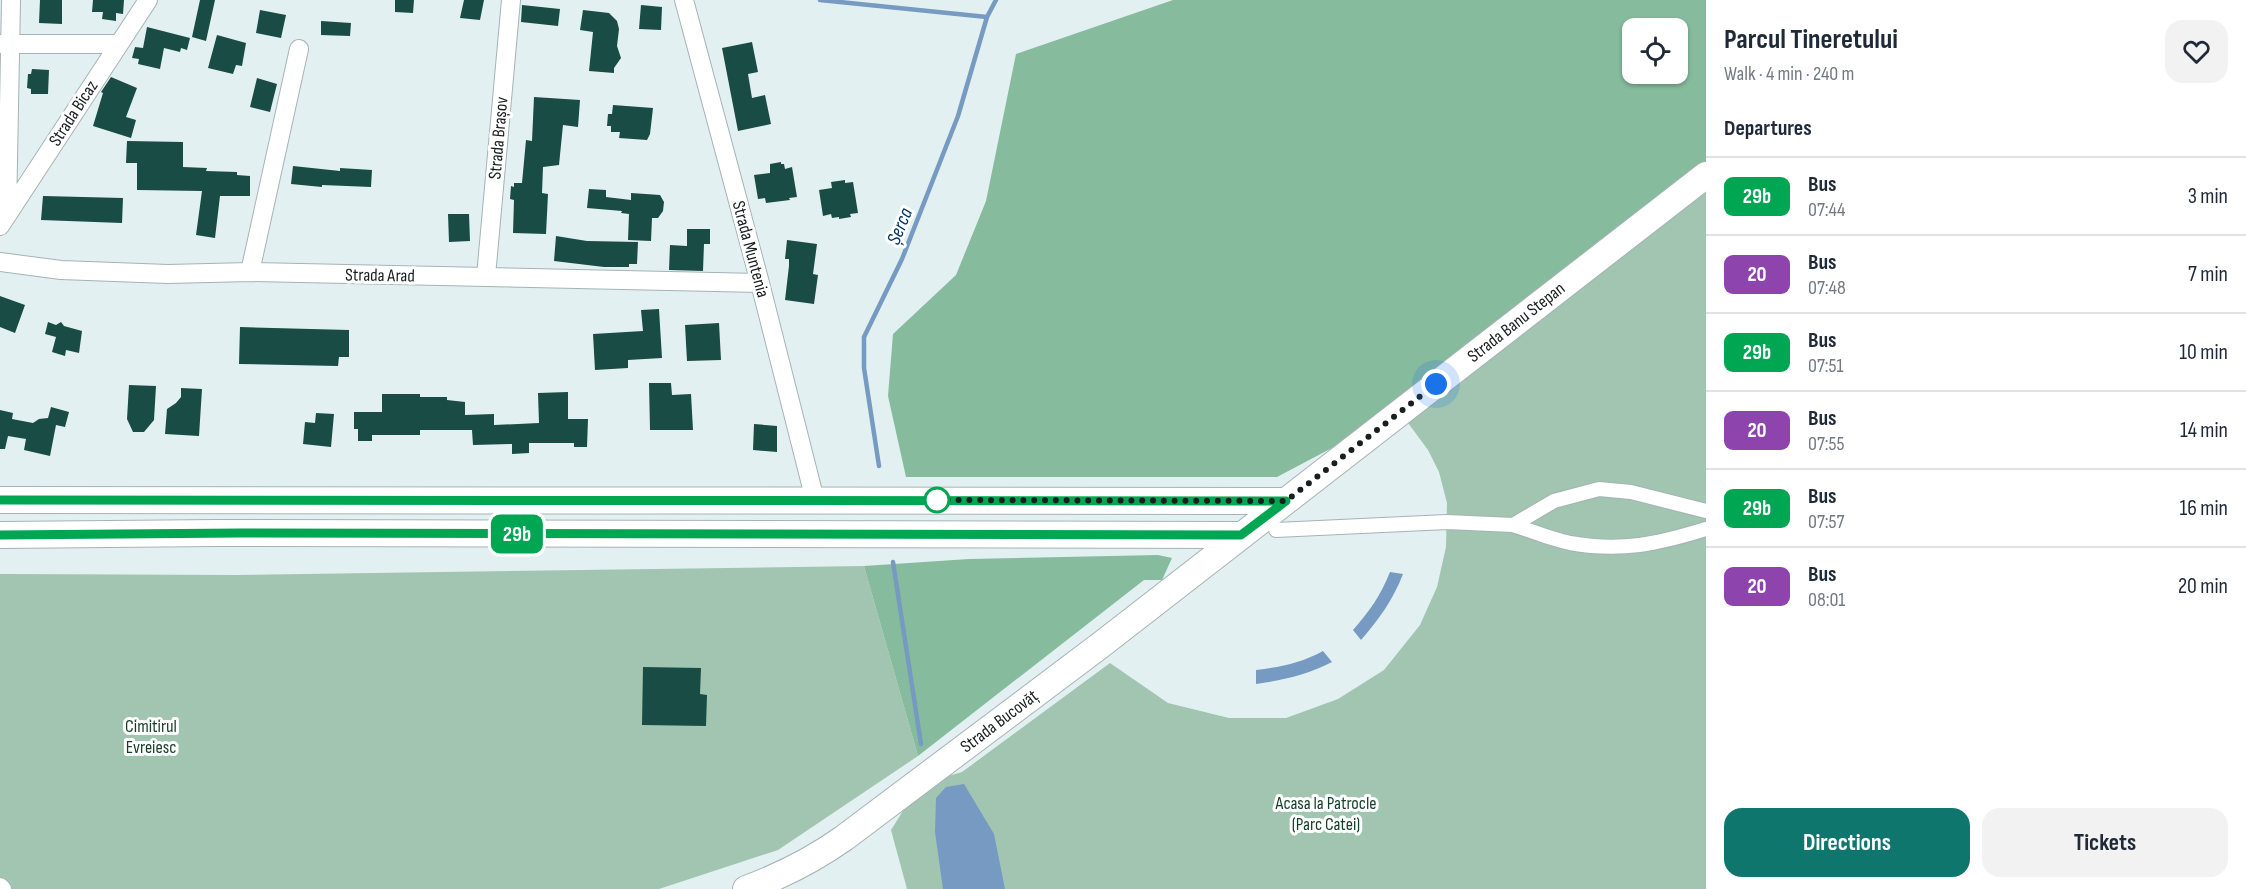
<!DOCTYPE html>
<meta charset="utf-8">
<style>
body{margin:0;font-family:"Sofia Sans Condensed",sans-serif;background:#f2f2f3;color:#1f2937;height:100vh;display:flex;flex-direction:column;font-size:22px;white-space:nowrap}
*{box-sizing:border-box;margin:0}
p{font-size:20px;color:#747a83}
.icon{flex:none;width:33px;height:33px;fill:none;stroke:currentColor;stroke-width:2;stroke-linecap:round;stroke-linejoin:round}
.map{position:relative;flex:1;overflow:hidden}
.panel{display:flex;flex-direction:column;background:#fff;width:540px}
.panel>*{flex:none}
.badge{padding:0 12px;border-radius:9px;font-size:21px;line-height:39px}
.fabs{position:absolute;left:1622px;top:18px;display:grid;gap:12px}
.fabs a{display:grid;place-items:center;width:66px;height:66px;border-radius:12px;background:#fff;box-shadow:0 2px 4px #0004;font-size:30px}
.you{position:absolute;width:30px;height:30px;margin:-15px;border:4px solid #fff;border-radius:50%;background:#1a73e8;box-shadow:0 0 0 9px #1a73e833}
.map>.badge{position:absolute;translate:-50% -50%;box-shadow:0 0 0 3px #fff}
h2{padding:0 18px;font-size:22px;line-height:54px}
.round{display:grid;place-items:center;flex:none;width:63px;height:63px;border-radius:18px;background:#f2f2f3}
.headline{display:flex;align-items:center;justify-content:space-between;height:102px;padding:0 18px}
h1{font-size:28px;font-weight:700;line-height:45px}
.button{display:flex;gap:12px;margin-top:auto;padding:12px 18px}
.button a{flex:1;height:69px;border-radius:18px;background:#0f766e;color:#fff;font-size:24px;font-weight:700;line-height:69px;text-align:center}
.button a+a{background:#f2f2f3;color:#1f2937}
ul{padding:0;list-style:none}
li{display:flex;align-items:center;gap:18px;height:78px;padding:0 18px;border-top:2px solid #e0e1e3}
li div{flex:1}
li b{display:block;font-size:22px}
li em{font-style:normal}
li .badge{min-width:66px;font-weight:700;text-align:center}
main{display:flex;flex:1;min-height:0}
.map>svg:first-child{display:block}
.green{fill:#a1c5b0}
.forest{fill:#87bb9d;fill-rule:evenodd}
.water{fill:#769ac1}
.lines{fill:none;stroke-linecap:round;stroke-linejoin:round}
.stream{stroke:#769ac1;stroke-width:4.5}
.building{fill:#184c44}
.pedestrian-casing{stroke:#a5b3b5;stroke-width:16}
.minor-casing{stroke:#a5b3b5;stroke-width:20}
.secondary-casing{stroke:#a5b3b5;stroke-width:28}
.pedestrian{stroke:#fff;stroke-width:14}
.minor{stroke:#fff;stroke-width:18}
.secondary{stroke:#fff;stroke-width:26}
.line-casing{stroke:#fff;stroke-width:14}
.line{stroke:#00a651;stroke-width:9}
.walk{stroke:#191e1f;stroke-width:6;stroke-dasharray:0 10.8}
.stop-dot{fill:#fff;stroke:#00a651;stroke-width:3}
.labels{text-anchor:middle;stroke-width:6;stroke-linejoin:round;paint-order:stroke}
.street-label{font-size:18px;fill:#191e1f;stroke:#fff}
.park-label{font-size:18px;fill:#143f2a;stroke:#fff}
.water-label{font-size:20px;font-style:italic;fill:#003767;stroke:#fff}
</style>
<main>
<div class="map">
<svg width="1706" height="889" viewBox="0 0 1706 889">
<rect width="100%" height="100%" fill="#e2f0f2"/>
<path class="green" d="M1706,175v714h-799l-16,-59 22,-35 28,-17 21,-6 148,-109 58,40 61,15h57l52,-19 46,-29 36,-45 17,-38 9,-40 1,-44 -8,-31 -11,-22 -28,-38z
M864,566l54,190 -140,94 -119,39h-655l-4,-5v-310l237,1z"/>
<path class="forest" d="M1173,0h533v175l-306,237 -123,65h-371l-18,-81 5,-62 63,-59 30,-74 30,-147zM1632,28h45v46h-45z
M1158,555l14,3 -10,22h-18l-226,176 -54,-190 105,-7z"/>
<path class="water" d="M1390,572l13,2c-10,26 -24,45 -42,66l-8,-10c16,-18 28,-35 37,-58z
M1323,651l9,11c-25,13 -49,18 -76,22v-14c25,-3 45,-7 67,-19z
M964,784l30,50 11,55h-62l-8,-57 1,-34 10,-11z"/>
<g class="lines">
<path class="stream" d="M820,0l167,17
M879,466l-15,-98v-31l38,-78 56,-143 29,-99 9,-17
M893,562l28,182"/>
</g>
<path class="building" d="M40,0h22v24l-23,-1z
M93,0h31l-1,14 -7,-1v8l-14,-2 1,-7h-11z
M200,0h15l-9,41 -14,-4z
M395,0h19l-1,13 -18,-1z
M464,0h20l-4,20 -20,-2z
M522,5l38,4 -2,17 -37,-4z
M641,5l21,2 -1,23 -22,-1z
M260,10l26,5 -5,23 -25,-5z
M583,10l26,3 8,8 2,8 -2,17 4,12 -7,10v5l-25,-2 4,-39 -13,-2z
M321,21l30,2 -1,13 -29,-1z
M147,27l43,11 -3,12 -6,-2 -1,4 -16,-4 -4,21 -22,-5 1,-5 -7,-1 3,-11 8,1z
M217,35l29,8 -4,23 -6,-1 -3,9 -25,-6z
M752,42l6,30 -10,2 4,24 13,-3 6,29 -33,7 -16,-83z
M32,69l17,1 -1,24h-17v-5l-4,-1 1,-14h3z
M111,77l26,11 -11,29 10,3 -5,18 -38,-12 10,-33 -2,-1z
M257,78l20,6 -7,28 -20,-5z
M534,97l46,3 -2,27 -15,-2 -4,40 -16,2 -1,26 6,1 -2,40 -33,-1 1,-33 -4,-1 1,-13 3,1v-4h8l4,-43 6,1z
M613,105l40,3 -3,26 -3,6 -28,-2 1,-6h-9v-6h-4l1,-12h4z
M127,141l56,1v25l24,1 -1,3 31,1v3l13,1v20h-30l-5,42 -19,-3 6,-44 -65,-1v-27h-11z
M781,162v2h3l1,5 7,-2 5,30 -8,1 1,2 -24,3 -1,-5 -7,1 -4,-24 16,-2v-9z
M293,166l47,5v-3l32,2 -1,17 -49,-2v2l-31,-3z
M845,180v3l8,-1 5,31 -8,1 1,3 -12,2v-2l-7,1 -1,-4 -8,2 -4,-26 13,-2 -1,-6z
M589,189l17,1v7l25,3v-7l29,2 4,7 -1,9 -5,7h-6l-1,23 -23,-1 1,-26 -8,-1 1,-2 -35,-3z
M43,196l80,2 -1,25 -81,-3z
M448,214h21l1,27 -21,1z
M687,229h23v15h-6l-1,27 -34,-1 1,-25 17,1z
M556,236l31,5 51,1 -1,22h-8v3h-25l-50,-6z
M787,240l30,4 -4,30 5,1 -4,29 -29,-4 4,-34v-7h-4z
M0,296l25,9 -10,28 -15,-6z
M659,309l3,49 -34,2v8l-33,2 -2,-36 50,-3 -2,-21z
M48,322l8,3 5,-3 3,4 18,5 -3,22 -13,-3 -1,6 -13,-4 4,-15 -11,-3z
M719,323l2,37 -34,1 -2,-36z
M240,327l109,3v27h-10l-1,9 -99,-2z
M649,383h22l1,12 19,-1 2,36h-43z
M129,385l27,1 -2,34 -10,12h-11l-6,-13z
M181,388l21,1 -3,47 -34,-2 2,-25 9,-6 5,-6z
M568,392v27h20l-1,28h-13v-4h-45v10l-17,1v-10l-39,1 -1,-15h-52v5h-48v6h-14v-12h-4v-17h28v-18h38v3h27v3l18,2v13l29,-1v11l45,-2 -1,-30z
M51,407l18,5 -4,15 -9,-2 -6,31 -26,-6 2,-11 -18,-3 -3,13h-5v-39l13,3 -1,6 21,4 6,-4 9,-1z
M316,413l18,1 -3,33 -28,-3 2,-22 10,1z
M754,424l23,2v26l-24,-2z
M643,667l58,1 -1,26 7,1 -1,31 -64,-1z"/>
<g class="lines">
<defs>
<path id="pedestrian" d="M1513,525c19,6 38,14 57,18 51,9 88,1 136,-14
M1276,530l171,-8 66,3 41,-24 45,-12 32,3 75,19"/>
<path id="minor" d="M684,0l76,283 55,217
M0,44h118
M7,214l4,-214
M0,226l148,-226
M0,262l61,8 107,4 82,-2 510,11
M250,272l49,-223
M486,276l25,-276
M0,887l2,2"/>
<path id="secondary" d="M0,500l1286,1
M0,535l217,-2 1024,2
M746,889c35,-13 67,-29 98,-51l258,-194 604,-469"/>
</defs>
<use href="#pedestrian" class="pedestrian-casing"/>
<use href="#minor" class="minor-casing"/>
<use href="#secondary" class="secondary-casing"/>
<use href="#pedestrian" class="pedestrian"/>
<use href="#minor" class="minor"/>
<use href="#secondary" class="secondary"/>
</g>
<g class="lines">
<defs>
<path id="line" d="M0,500l1286,1 -45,34 -1001,-2 -240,2"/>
</defs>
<use href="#line" class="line-casing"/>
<use href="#line" class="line"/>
<path class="walk" d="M937,500l349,1 150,-117"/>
</g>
<circle class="stop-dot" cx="937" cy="500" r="12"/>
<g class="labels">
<g class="street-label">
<text transform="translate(73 113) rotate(-57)" y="6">Strada Bicaz</text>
<text transform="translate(498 138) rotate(-85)" y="6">Strada Brașov</text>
<text transform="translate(751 249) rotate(75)" y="6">Strada Muntenia</text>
<text transform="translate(380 275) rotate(1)" y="6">Strada Arad</text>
<text transform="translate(1516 322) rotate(-38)" y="6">Strada Banu Stepan</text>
<text transform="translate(999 721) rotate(-37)" y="6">Strada Bucovăț</text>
</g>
<g class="park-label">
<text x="151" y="732">Cimitirul<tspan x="151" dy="21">Evreiesc</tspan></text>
<text x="1326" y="809">Acasa la Patrocle<tspan x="1326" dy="21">(Parc Catei)</tspan></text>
</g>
<g class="water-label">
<text transform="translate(899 226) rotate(-68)" y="7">Șerca</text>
</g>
</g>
</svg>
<div class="fabs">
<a><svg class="icon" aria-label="locate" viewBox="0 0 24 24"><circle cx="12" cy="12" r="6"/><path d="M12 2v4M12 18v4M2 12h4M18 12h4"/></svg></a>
</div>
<div class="you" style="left:1436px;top:384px"></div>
<b class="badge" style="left:517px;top:534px;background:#00a651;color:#fff">29b</b>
</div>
<section class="panel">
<div class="headline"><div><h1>Parcul Tineretului</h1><p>Walk · 4 min · 240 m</p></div><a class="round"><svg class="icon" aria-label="heart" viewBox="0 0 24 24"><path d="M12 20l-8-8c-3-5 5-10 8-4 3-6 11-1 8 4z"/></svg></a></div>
<h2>Departures</h2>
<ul>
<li><span class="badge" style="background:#00a651;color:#fff">29b</span><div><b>Bus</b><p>07:44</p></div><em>3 min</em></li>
<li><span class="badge" style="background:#8e44ad;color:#fff">20</span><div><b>Bus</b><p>07:48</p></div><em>7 min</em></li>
<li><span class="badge" style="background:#00a651;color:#fff">29b</span><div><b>Bus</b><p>07:51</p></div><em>10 min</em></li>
<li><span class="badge" style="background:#8e44ad;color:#fff">20</span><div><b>Bus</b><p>07:55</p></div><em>14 min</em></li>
<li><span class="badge" style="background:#00a651;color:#fff">29b</span><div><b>Bus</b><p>07:57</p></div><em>16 min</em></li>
<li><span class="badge" style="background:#8e44ad;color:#fff">20</span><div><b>Bus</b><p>08:01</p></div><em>20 min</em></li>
</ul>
<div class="button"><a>Directions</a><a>Tickets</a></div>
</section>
</main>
